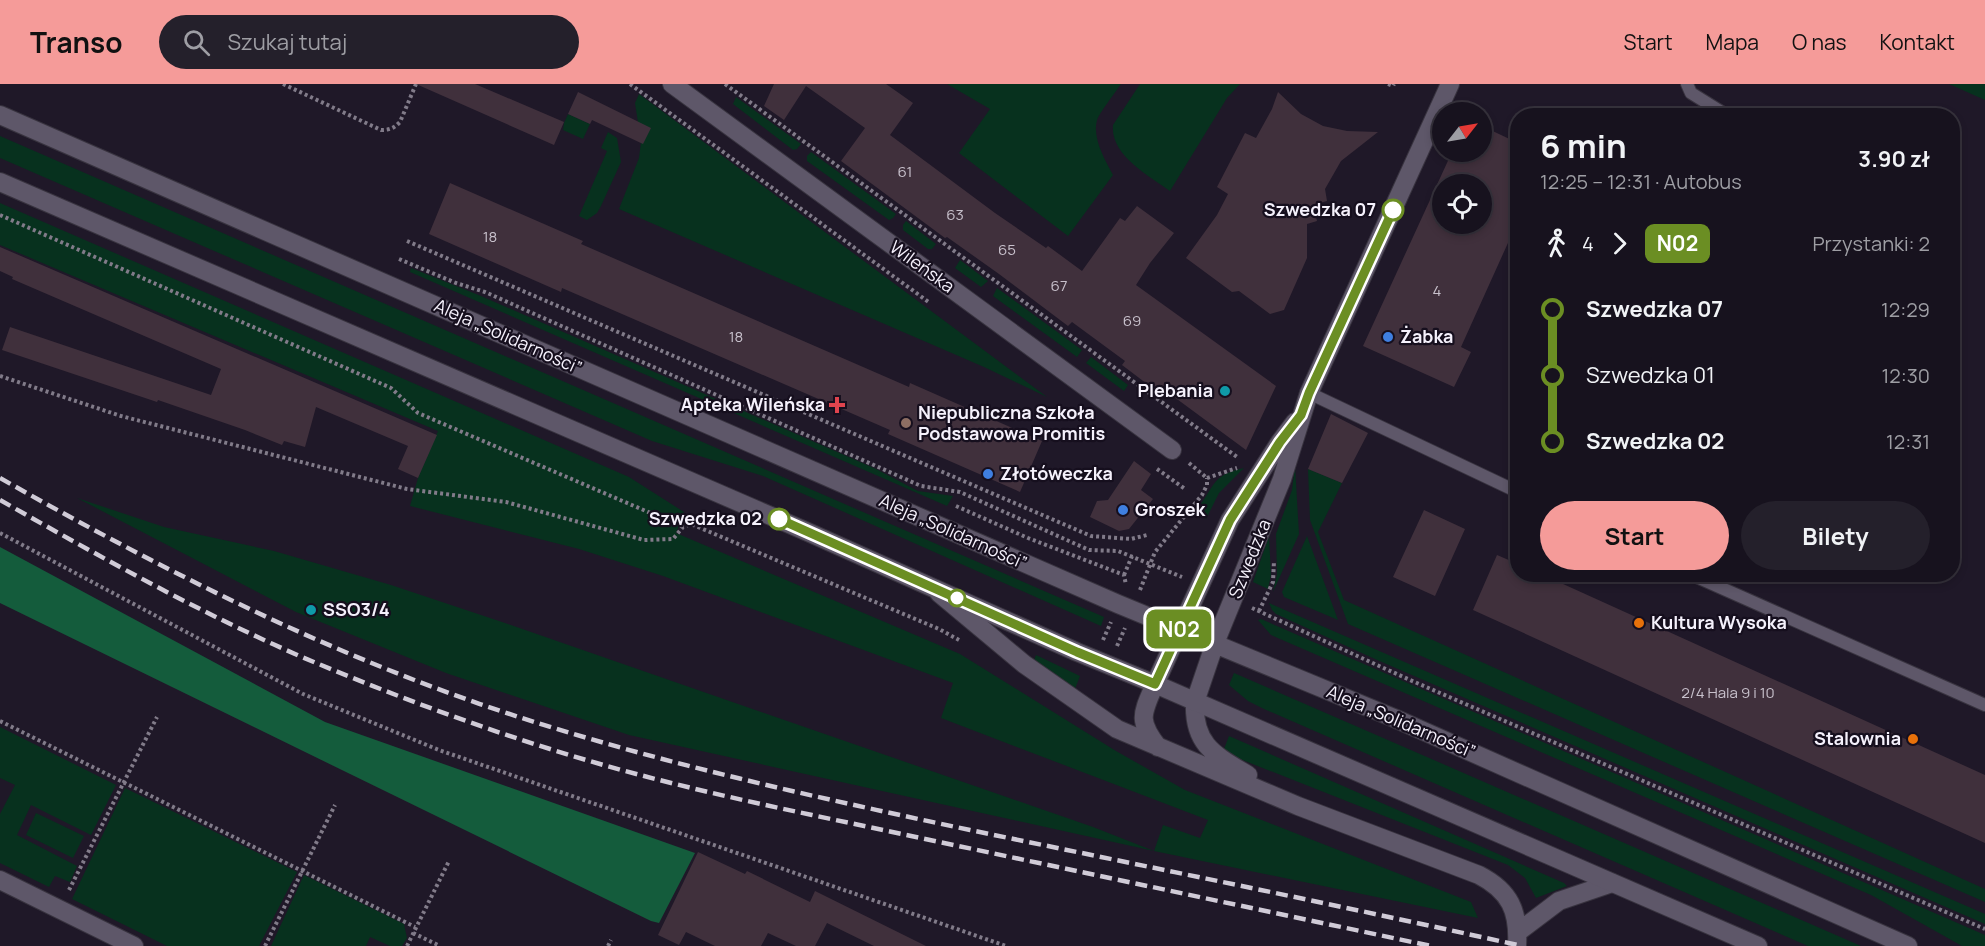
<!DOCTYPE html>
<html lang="pl">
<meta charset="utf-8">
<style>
body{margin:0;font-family:Manrope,sans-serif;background:#24202b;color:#f1f3f6;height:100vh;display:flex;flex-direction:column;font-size:22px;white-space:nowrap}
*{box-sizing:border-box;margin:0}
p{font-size:20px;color:#9e9ea4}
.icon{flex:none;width:33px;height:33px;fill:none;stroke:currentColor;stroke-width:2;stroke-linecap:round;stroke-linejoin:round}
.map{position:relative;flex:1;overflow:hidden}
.sheet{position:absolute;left:1510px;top:24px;width:450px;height:474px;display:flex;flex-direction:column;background:#17121e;border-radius:24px;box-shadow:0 3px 9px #0003,0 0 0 2px #36323c}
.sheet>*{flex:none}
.badge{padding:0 12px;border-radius:9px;font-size:21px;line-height:39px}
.needle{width:39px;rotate:59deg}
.buttons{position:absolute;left:1432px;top:18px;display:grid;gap:12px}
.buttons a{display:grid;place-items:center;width:60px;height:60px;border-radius:50%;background:#17121e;box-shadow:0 3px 9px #0003,0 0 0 2px #36323c;font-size:30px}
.map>.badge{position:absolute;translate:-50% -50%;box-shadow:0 0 0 3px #fff}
.legs{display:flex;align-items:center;gap:9px;height:66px;padding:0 30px;font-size:20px}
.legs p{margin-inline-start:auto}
.head{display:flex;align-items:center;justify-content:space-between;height:102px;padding:0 30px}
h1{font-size:33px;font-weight:700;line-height:45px}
.button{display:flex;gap:12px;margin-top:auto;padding:12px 30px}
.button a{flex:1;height:69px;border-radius:36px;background:#f59b99;color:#111;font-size:24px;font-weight:700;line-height:69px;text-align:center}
.button a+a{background:#24202b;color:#f1f3f6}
ul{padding:0 30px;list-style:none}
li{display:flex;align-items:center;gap:21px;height:66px;font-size:22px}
li i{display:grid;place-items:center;width:9px;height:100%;margin:0 8px;background:currentColor}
li i::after{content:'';width:15px;height:15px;margin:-8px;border:4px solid;border-radius:50%;background:#17121e}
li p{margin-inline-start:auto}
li:first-child i{background:linear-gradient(#0000 50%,currentColor 0)}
li:last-child i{background:linear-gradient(currentColor 50%,#0000 0)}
header{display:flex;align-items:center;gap:36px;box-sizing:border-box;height:84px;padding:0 30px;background:#f59b99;color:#111}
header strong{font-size:28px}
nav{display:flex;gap:33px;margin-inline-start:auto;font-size:21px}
.search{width:420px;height:54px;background:#24202b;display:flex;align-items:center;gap:15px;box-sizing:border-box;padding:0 21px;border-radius:33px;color:#9e9ea4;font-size:22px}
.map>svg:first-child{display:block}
.green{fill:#07311e}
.forest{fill:#145c3c}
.building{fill:#40303c;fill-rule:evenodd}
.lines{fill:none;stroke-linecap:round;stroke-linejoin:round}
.lane-casing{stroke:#38333f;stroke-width:14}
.street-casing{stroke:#38333f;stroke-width:20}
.secondary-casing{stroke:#38333f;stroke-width:20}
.path{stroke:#817b89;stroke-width:4;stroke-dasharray:3 3;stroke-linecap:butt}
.lane{stroke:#5e5769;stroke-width:12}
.street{stroke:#5e5769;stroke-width:18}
.secondary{stroke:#5e5769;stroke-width:18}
.rail{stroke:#d0cbd7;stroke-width:4.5;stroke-dasharray:12 6;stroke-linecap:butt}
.line-1-casing{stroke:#fff;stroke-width:14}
.line-1{stroke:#6b8e23;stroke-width:9}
.stop-1-dot{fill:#fff;stroke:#6b8e23;stroke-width:3}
.shop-dot{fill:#3f7fe0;stroke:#160f1e;stroke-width:2}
.culture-dot{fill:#0f9aa8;stroke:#160f1e;stroke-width:2}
.health-dot{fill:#e0444e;stroke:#160f1e;stroke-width:2}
.education-dot{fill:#8d6e63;stroke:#160f1e;stroke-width:2}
.food-dot{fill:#e8710a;stroke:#160f1e;stroke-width:2}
.labels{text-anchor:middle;stroke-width:4.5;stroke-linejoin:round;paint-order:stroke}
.number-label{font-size:15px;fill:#c8c1cc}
.stop-label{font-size:18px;font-weight:bold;fill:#f5f1fc;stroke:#160f1e;text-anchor:end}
.street-label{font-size:18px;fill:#f5f1fc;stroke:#160f1e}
.poi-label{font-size:18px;font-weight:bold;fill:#f5f1fc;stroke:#160f1e;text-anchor:start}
</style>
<header>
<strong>Transo</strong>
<div class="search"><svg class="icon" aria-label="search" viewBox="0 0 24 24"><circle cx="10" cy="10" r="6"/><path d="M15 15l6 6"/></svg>Szukaj tutaj</div>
<nav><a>Start</a><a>Mapa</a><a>O nas</a><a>Kontakt</a></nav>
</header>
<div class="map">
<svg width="1985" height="862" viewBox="0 0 1985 862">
<rect width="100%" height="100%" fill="#1f1828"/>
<path class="green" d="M947,0h174c-6,9 -21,28 -24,36 -5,18 8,40 16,55l-45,61 -109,-83 31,-44z
M1140,0h100l-13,14 -57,93c-21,-15 -60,-36 -57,-66z
M1949,0h36v16z
M639,10l408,303 -63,-30 -365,-158 20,-51 2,-16 -6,-39z
M736,13l65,47 -4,5 -4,1 -60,-46z
M568,30l22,10 -7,15 -20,-9 1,-7z
M608,48l9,6 4,24 -20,44 -4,7 -10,7 -8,-4 28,-65 -6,-3z
M0,52l1104,481 -3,9 -338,-150 -111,-35 -652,-283z
M811,68l85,62 -3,4 -4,2 -82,-59v-5z
M0,119l629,274 55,35 -8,21 284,121 156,97 69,39 286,112 7,16 -324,-67 -525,-116 -183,-62 -150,-61 -219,-114 87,29 110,24 117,34 111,37 591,205 61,24 9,-26 37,13 8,-18 -267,-102 12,-35 -290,-107 -84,-27 -169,-43 8,-28 20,-47 -438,-186z
M906,137l30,23 -4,5h-4l-25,-19v-5z
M960,176l28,21 -7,6 -26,-19z
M411,184l70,28 395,173 42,22 35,5 -6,10 -537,-234z
M997,204l85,62 -5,7 -84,-61z
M1091,273l37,28 -4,6 -38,-28z
M1295,382l4,68 -26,58 4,-18 -1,-40 16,-44z
M1244,384l-25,25 -13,26 -11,-8c21,-24 14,-35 49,-43z
M1308,385l34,14 -24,49 26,68 641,289v13l-637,-278 -38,-104z
M1269,452l2,39 -3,14 -15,-7z
M1307,452l31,84 -54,-23 -2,-5z
M1269,519l716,311v10l-610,-265 -99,-45 -4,-4z
M1261,535l724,316v11h-23l-91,-51 -591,-256 -9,-4 -13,-15z
M1036,571l44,21 -5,13 -41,-29z
M1234,589l627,273h-53l-544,-237 -16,-8 -19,-16z
M0,643l116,58 -25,50 -60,-30 -14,30 60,31 -7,16 -15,-6 -6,11 -49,-24v-49l15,-29 -15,-7z
M1229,652l335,147 3,3 -31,12 -11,-20 -17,-13 -268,-106 -16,-10z
M125,704l172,84 -38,74h-92l-95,-47z
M36,729l48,23 -11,22 -47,-23z
M304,791l100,49 3,14 -5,8h-12l-20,-9 -4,9h-95z"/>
<path class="forest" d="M0,463l325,175 370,131 -36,70 -8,-2 -651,-318z"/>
<path class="building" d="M416,0h59l89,38 -10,23z
M774,0h112l27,19 -23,32 105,78 51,35 2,-2 34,25 38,-53 5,3 12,-15 37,27 -24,30 -14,22 140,101 -30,64 -84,-62 -3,5 -37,-28 3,-4 -53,-39 -4,4 -69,-52 -52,-37 -2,1 -104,-77 24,-33 -59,-42 -22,34 -20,-14z
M578,8l73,36 -8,16 -51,-24 -2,4 -22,-10z
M1278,8l23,22 22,12 24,5 31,1 -37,29 -16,28 2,12 -14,4 4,16 -10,3v34l-23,52 -14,4 -31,-23 -7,1 -46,-34 31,-43 11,-21 -11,-7 28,-54 11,5 16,-29z
M1482,42l36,17v94l-6,-3 -51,113 10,5 -17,35 -91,-41 89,-194h30zM1443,100h39v40h-39z
M450,99l133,58 -2,3 328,143 1,-4 132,58 -22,51 -132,-58 2,-4 -328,-142 -1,4 -132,-58z
M0,163l437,188 -19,43 -20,-9 10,-23 -92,-39 -11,40 -21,-6 -2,4 -37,-15 -87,-30 -1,2 -155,-52 8,-23 201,68 10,-26 -209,-90 1,-2 -13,-6z
M1331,330l37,19 -26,50 -34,-14z
M1134,377l17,13 -10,16 12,9 -24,30 -10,2 -29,-14 7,-16 11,-1z
M1424,426l41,19 -30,67 -42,-19z
M1497,471l21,9v10h23l444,201v68l-512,-233z
M698,768l47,22 2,-3 63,31 5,-11 111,55h-52l-47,-23 -12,23h-19l-28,-13 -7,13h-46l-29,-14 -7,13 -21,-10z"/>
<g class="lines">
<defs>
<path id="lane" d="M1687,0l4,9 37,23
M1309,309l209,99
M1690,490l295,131"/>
<path id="street" d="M672,0l500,366
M939,509l85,71 93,65 181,77 181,69c31,16 40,36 38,71
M1155,600c-13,30 -18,36 3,63
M1195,618c-2,43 20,53 53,73
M0,796l134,66
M1518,848l41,-31 53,-18"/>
<path id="secondary" d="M0,31l1118,489 276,114 514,228
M0,98l810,351 267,119 78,32 603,262
M1155,600l75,-164 50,-78 15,-20
M1195,618l20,-59 67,-164 27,-86 141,-309"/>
</defs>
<use href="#lane" class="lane-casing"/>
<use href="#street" class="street-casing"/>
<use href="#secondary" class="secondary-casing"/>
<path class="path" d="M283,0l98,46c9,0 13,-2 19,-8l16,-38
M630,0l300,219
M725,0l512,373
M1388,0l5,2 1,-2
M0,131l391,173 27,25 265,114
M407,157l684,295 40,3 16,-4
M399,175l57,24 29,9 436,194 39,6 129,58 29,1 64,26
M0,292l121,40 286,73 99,13 138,38 29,-1 10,-12 8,-3 248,105 20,11
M1189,379l18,15
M1157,385l28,20
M1207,394l30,-10
M956,422l72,32 96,37 2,10
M0,449l303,161 136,56 567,196
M1124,491l8,-19
M1140,506l15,-38 47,-57 5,-10v-7
M1252,524l158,72 575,249
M1259,527l14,-29 1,-21
M1103,556l8,-18
M1117,562l8,-18
M0,637l415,206
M69,806l88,-173
M413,849l27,13
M265,862l70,-141
M407,862l42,-85
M608,862l3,-6"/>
<use href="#lane" class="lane"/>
<use href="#street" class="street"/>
<use href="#secondary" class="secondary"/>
<path class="rail" d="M0,394c154,87 312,168 480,226 160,55 325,91 490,126 184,38 368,75 552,116
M0,416c99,56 198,112 302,157 97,41 197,78 298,107 70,20 141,36 212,51l619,131"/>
</g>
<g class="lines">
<defs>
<path id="line-1" d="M779,435l298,133 78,32 75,-164 50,-78 21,-27 8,-22 84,-183"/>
</defs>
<use href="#line-1" class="line-1-casing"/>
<use href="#line-1" class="line-1"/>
</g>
<g class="stop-1-dot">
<circle cx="1393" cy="126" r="10"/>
<circle cx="779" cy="435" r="10"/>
<circle cx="957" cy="514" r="8"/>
</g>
<g class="shop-dot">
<circle cx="1388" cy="253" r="6"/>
<circle cx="988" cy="390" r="6"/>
<circle cx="1123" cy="426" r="6"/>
</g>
<g class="culture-dot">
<circle cx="1225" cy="307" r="6"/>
<circle cx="311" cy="526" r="6"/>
</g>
<path class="health-dot" d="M834 312h6v6h6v6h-6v6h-6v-6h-6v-6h6z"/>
<circle class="education-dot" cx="906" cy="339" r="6"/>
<g class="food-dot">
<circle cx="1639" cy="539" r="6"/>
<circle cx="1913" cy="655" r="6"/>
</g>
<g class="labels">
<g class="number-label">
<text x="905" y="93">61</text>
<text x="955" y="136">63</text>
<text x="490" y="158">18</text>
<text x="1007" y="171">65</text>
<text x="1059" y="207">67</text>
<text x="1437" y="212">4</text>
<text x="1132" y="242">69</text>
<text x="736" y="258">18</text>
<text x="1728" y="614">2/4 Hala 9 i 10</text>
</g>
<g class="stop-label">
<text x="1376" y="132">Szwedzka 07</text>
<text x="762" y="441">Szwedzka 02</text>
</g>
<g class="street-label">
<text transform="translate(922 183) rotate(36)" y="6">Wileńska</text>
<text transform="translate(508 253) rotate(24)" y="6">Aleja „Solidarności”</text>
<text transform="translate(953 448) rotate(24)" y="6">Aleja „Solidarności”</text>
<text transform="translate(1250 475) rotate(-68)" y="6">Szwedzka</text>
<text transform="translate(1401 638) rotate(23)" y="6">Aleja „Solidarności”</text>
</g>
<g class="poi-label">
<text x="1400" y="259">Żabka</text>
<text x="1213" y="313" text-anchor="end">Plebania</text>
<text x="825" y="327" text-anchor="end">Apteka Wileńska</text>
<text x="918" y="335">Niepubliczna Szkoła<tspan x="918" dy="21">Podstawowa Promitis</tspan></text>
<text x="1000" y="396">Złotóweczka</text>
<text x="1135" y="432">Groszek</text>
<text x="323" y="532">SSO3/4</text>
<text x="1651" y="545">Kultura Wysoka</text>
<text x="1901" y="661" text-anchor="end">Stalownia</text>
</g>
</g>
</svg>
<div class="buttons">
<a><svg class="needle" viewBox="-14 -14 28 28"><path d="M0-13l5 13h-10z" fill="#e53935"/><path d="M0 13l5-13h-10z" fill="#9e9ea4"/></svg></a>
<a><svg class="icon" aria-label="locate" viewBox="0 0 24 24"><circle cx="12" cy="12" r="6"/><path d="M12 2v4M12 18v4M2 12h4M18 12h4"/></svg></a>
</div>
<b class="badge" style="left:1179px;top:545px;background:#6b8e23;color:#fff">N02</b>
<section class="sheet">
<div class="head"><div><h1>6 min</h1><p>12:25 – 12:31 · Autobus</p></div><b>3.90 zł</b></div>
<div class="legs"><svg class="icon" aria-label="walk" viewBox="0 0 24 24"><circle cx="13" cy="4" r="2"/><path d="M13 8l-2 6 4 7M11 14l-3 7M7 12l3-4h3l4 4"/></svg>4<svg class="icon" aria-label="forward" viewBox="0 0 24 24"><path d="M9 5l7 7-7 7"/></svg><b class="badge" style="background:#6b8e23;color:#fff">N02</b><p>Przystanki: 2</p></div>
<ul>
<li><i style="color:#6b8e23"></i><b>Szwedzka 07</b><p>12:29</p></li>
<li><i style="color:#6b8e23"></i><span>Szwedzka 01</span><p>12:30</p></li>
<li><i style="color:#6b8e23"></i><b>Szwedzka 02</b><p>12:31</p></li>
</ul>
<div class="button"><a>Start</a><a>Bilety</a></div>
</section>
</div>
